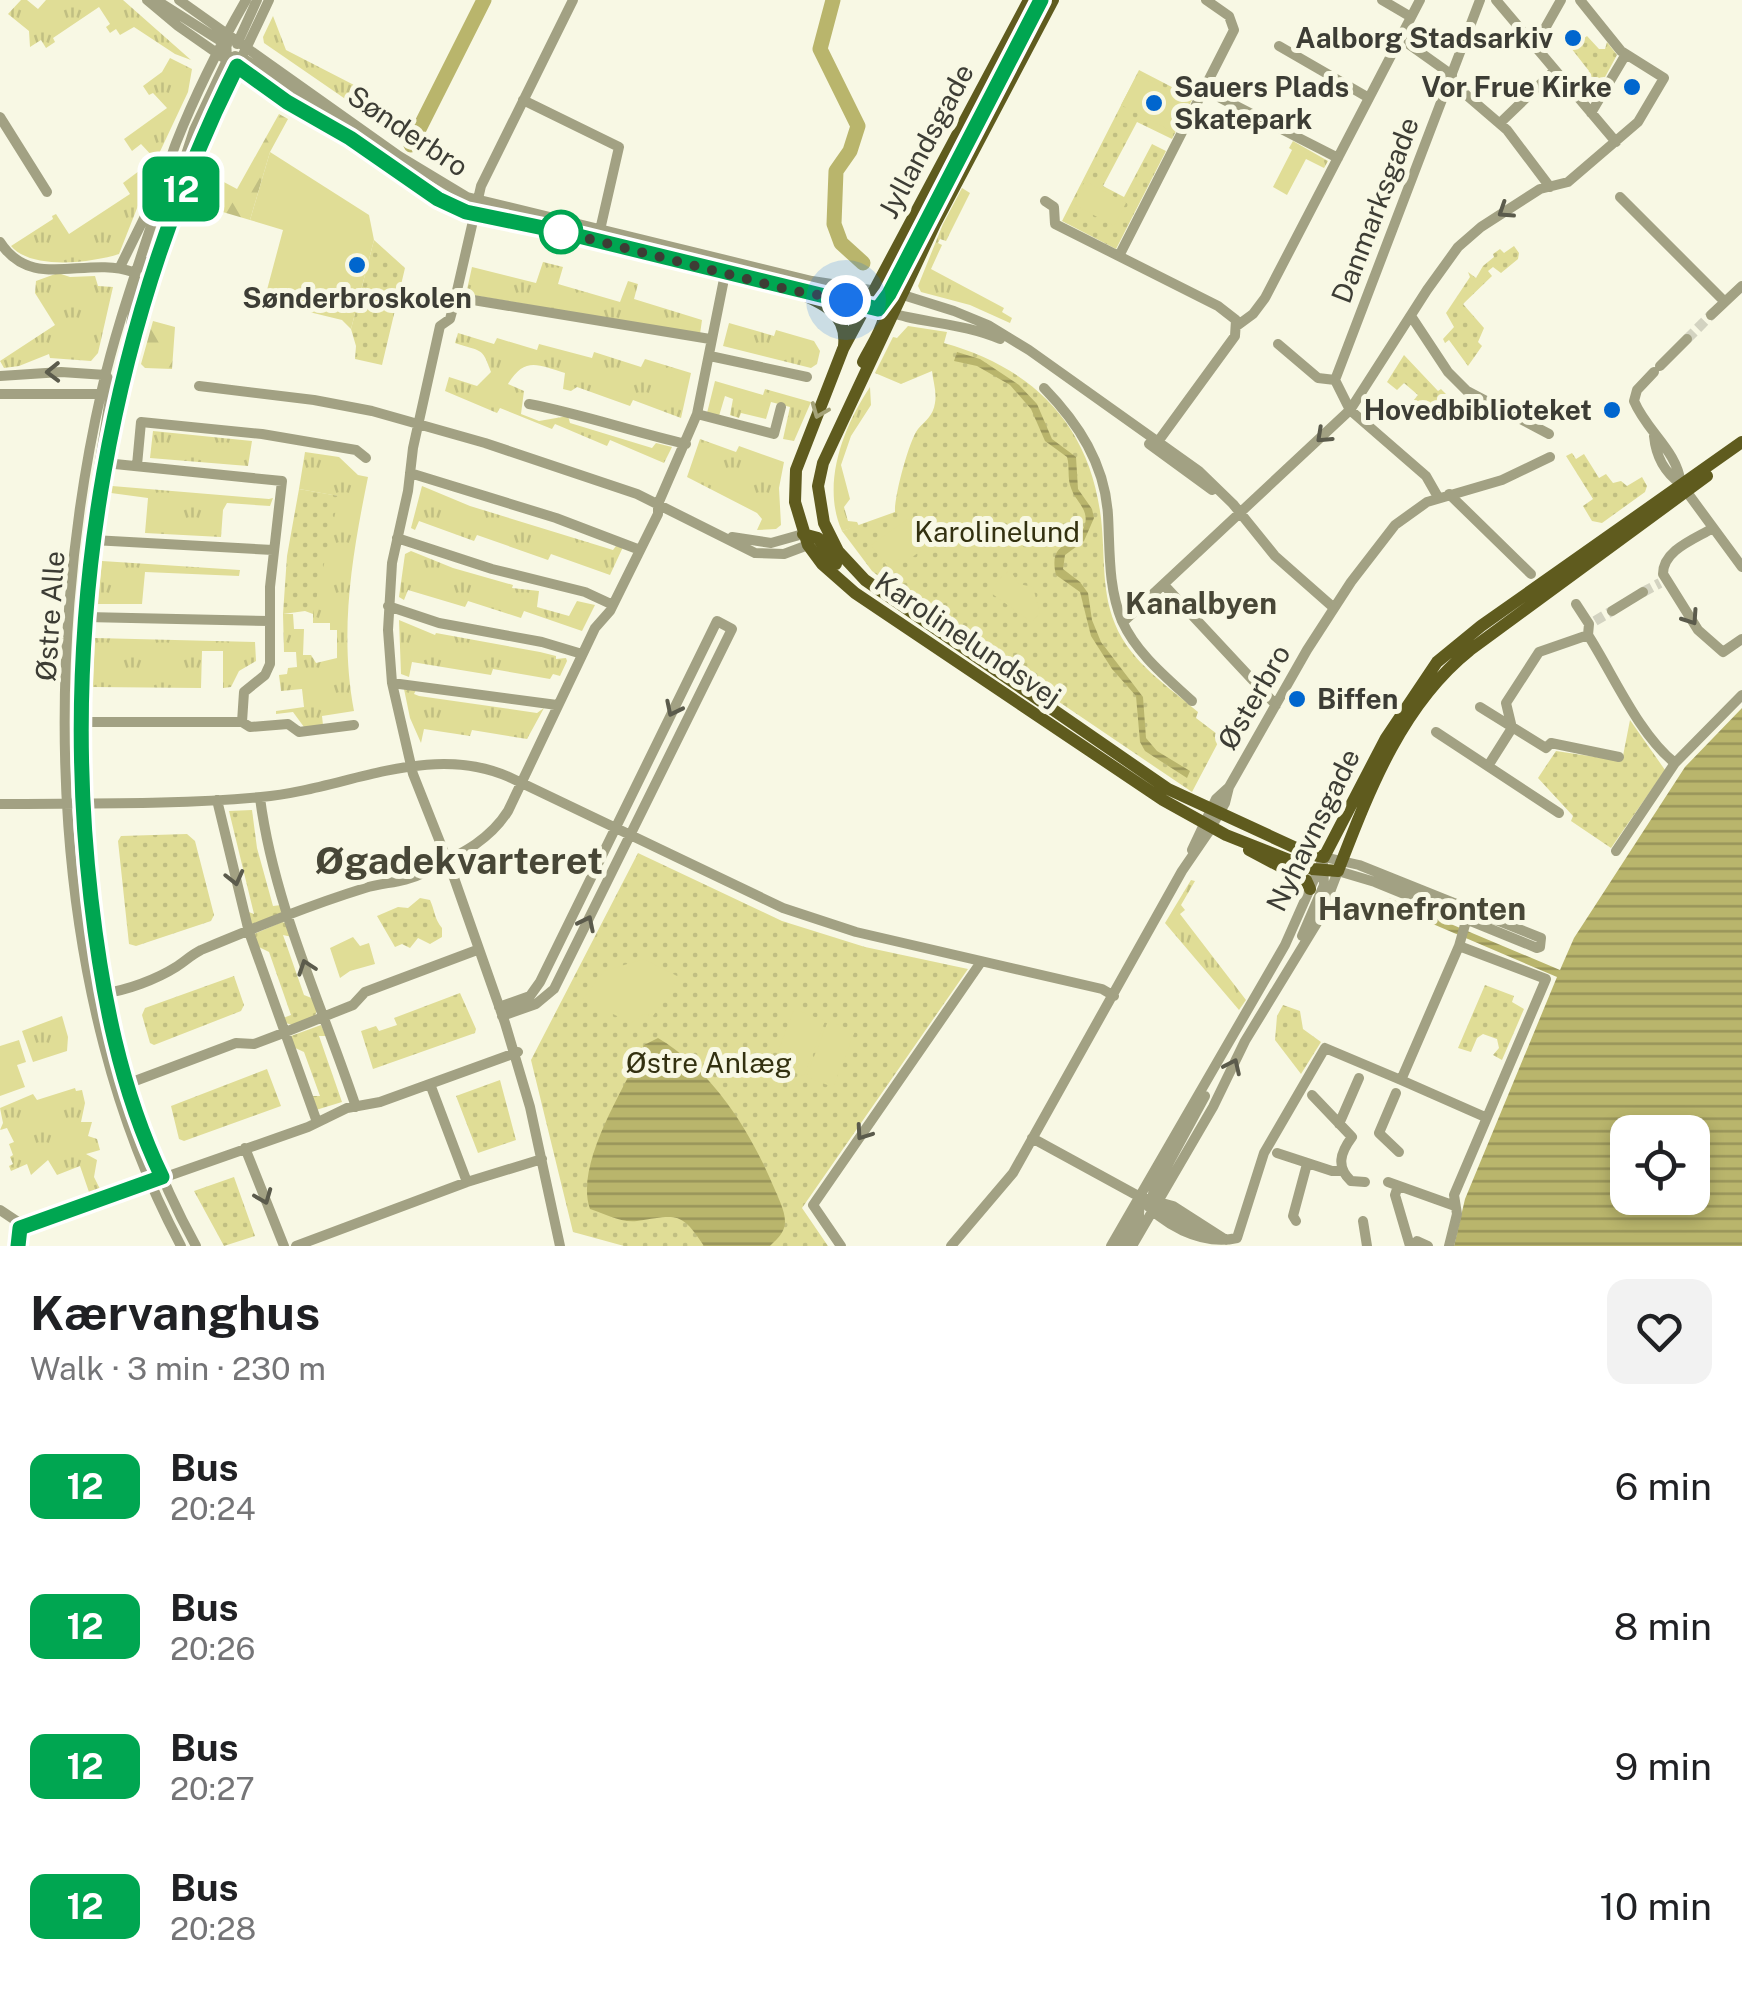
<!DOCTYPE html>
<meta charset="utf-8">
<style>
body{margin:0;font-family:"Public Sans",sans-serif;background:#f2f2f2;color:#202124;height:100vh;display:flex;flex-direction:column;font-size:38px;white-space:nowrap}
*{box-sizing:border-box;margin:0}
p{font-size:32px;color:#757577}
.icon{flex:none;width:55px;height:55px;fill:none;stroke:currentColor;stroke-width:2;stroke-linecap:round;stroke-linejoin:round}
.map{position:relative;height:1246px;overflow:hidden}
.side{display:flex;flex-direction:column;background:#fff;flex:1}
.side>*{flex:none}
.badge{padding:0 20px;border-radius:15px;font-size:35px;line-height:65px}
.controls{position:absolute;left:1610px;top:1115px;display:grid;gap:20px}
.controls a{display:grid;place-items:center;width:100px;height:100px;border-radius:20px;background:#fff;box-shadow:0 5px 15px #0003;font-size:50px}
.you{position:absolute;width:50px;height:50px;margin:-25px;border:8px solid #fff;border-radius:50%;background:#1a73e8;box-shadow:0 0 0 15px #1a73e833}
.map>.badge{position:absolute;translate:-50% -50%;box-shadow:0 0 0 5px #fff}
.round{display:grid;place-items:center;flex:none;width:105px;height:105px;border-radius:20px;background:#f2f2f2}
.overview{display:flex;align-items:center;justify-content:space-between;height:170px;padding:0 30px}
h1{font-size:48px;font-weight:700;line-height:75px}
ul{padding:0;list-style:none}
li{display:flex;align-items:center;gap:30px;height:140px;padding:0 30px}
li div{flex:1}
li b{display:block;font-size:38px}
li em{font-style:normal}
li .badge{min-width:110px;font-weight:700;text-align:center}
.map>svg:first-child{display:block}
.grass{fill:url(#grass-tufts)}
.forest{fill:url(#forest-firs)}
.park{fill:url(#park-dots)}
.garden{fill:#e0dd96}
.water{fill:url(#water-rules);fill-rule:evenodd}
.lines{fill:none;stroke-linecap:round;stroke-linejoin:round}
.river{stroke:#b9b56c;stroke-width:15}
.minor-tunnel{stroke:#d3d3c1;stroke-width:10;stroke-dasharray:10 5;stroke-linecap:butt}
.minor{stroke:#a2a183;stroke-width:10}
.major{stroke:#5f5b1e;stroke-width:12}
.oneway{stroke:#5b5b4c}
.oneway2{stroke:#a4a277}
.line-casing{stroke:#fff;stroke-width:22}
.line{stroke:#00a651;stroke-width:15}
.walk{stroke:#3d3d35;stroke-width:10;stroke-dasharray:0 18}
.poi-dot{fill:#0066ce;stroke:#f8f8e4;stroke-width:4}
.stop-dot{fill:#fff;stroke:#00a651;stroke-width:5}
.labels{text-anchor:middle;stroke-width:10;stroke-linejoin:round;paint-order:stroke}
.poi-label{font-size:28px;font-weight:bold;fill:#3d3d35;stroke:#f8f8e4;text-anchor:end}
.street-label{font-size:28px;fill:#3d3d35;stroke:#f8f8e4}
.park-label{font-size:28px;fill:#333110;stroke:#f8f8e4}
.neighbourhood-label{font-size:30px;font-weight:bold;fill:#484737;stroke:#f8f8e4}
.quarter-label{font-size:32px;font-weight:bold;fill:#484737;stroke:#f8f8e4}
.district-label{font-size:38px;font-weight:bold;fill:#484737;stroke:#f8f8e4}
</style>
<div class="map">
<svg width="1742" height="1246" viewBox="0 0 1742 1246">
<defs>
<pattern id="grass-tufts" width="24" height="20" patternUnits="userSpaceOnUse" patternTransform="scale(2.5)"><rect width="24" height="20" fill="#e0dd96"/><path d="M3 7l-1-3M5 7V3M7 7l1-3M15 17l-1-3M17 17v-4M19 17l1-3" fill="none" stroke="#c1bf82"/></pattern>
<pattern id="forest-firs" width="22" height="20" patternUnits="userSpaceOnUse" patternTransform="scale(2.5)"><rect width="22" height="20" fill="#e0dd96"/><path d="M5 1l3.5 6h-7zM16 11l3.5 6h-7z" fill="#c1bf82"/></pattern>
<pattern id="park-dots" width="8" height="8" patternUnits="userSpaceOnUse" patternTransform="scale(2.5)"><rect width="8" height="8" fill="#e0dd96"/><path d="M2 2h.1M6 6h.1" fill="none" stroke="#c1bf82" stroke-width="1.8" stroke-linecap="round"/></pattern>
<pattern id="water-rules" width="6" height="5" patternUnits="userSpaceOnUse" patternTransform="scale(2.5)"><rect width="6" height="5" fill="#b9b56c"/><path d="M0 2.5h6" fill="none" stroke="#98945a"/></pattern>
</defs>
<rect width="100%" height="100%" fill="#f8f8e4"/>
<path class="grass" d="M21,0h6l11,9 8,-9h77l68,60 -16,-6 -41,-27 -14,8 -4,-6 -6,4 -4,-6 4,-3 -11,-17 -46,31 2,4 -9,6 -5,-8 -11,7 -1,-16 -21,-17z
M273,16l13,34 68,35 -6,13 59,30 -5,10 -138,-95 -1,-6z
M170,58l22,11 -4,23 -32,68 -37,94c-28,9 -88,16 -108,-8l42,-27 -1,-3 4,-2 13,20 61,-40 -7,-11 32,-24 -14,-15 -9,7 -8,-12 43,-31 -14,-15 -4,2 -6,-9 19,-14z
M1293,141l35,20 -4,7 -18,-9 -19,36 -14,-8 19,-37 -3,-2z
M962,188l8,5 -24,48 -6,-2 -2,4 4,2 -11,24 73,39 -2,4 10,6 -2,5 -40,-18 -49,-13 -3,-6 25,-62z
M543,262l20,5 -5,17 62,18 8,-21 10,3 -4,15 68,21 -2,14 -234,-40 6,-27 64,16z
M58,273l12,4 25,-1 3,10 15,1 -15,66 -7,8 -41,-3 -1,-4 -30,12 -15,2 -4,-7 55,-36 -20,-32 1,-12z
M729,323l45,13 2,-6 38,11 6,10 -3,13 -6,4 -88,-22z
M458,333l36,11 3,-6 40,12 2,-6 53,14 2,-6 47,15 4,-8 46,14 -10,45 -48,-18 -3,6 -53,-19 -6,4 -8,-2 2,-16c-27,-8 -40,-17 -57,11l16,7 -3,23 18,7 29,-5 2,7 82,25 4,-5 16,4 -8,16 -54,-23 -3,6 -52,-22 -3,5 -52,-21 -3,5 -52,-22 4,-14 28,9 14,-14c-9,-26 -10,-20 -36,-29z
M715,381l48,14 2,-6 46,13 -17,39 -11,-2 7,-32 -19,-5 -5,17 -25,-6 -2,5 -9,-3 3,-16 -8,-3 -6,20 -12,-3z
M870,387l1,18 -20,31 -10,29 9,34 -6,8 4,14 9,1 2,4 -17,5c-21,-46 1,-104 28,-144z
M153,431l99,10 -4,25 -98,-8z
M700,439l36,13 3,-6 45,16 -5,26 2,37 -5,4 -19,1 5,-11 -5,-6 -70,-36z
M305,452l34,5 19,18 10,2c-16,79 -29,154 -14,234l-32,5 1,9 -19,2 -11,-15 -17,2v-3l28,-4 -2,-18 -21,2 -2,-16 8,-1 1,-6 9,-1 -1,-15h-12l-1,-38h10l1,15h10l-1,26h8l5,8 21,-5v-28h-7v-7h-17v-15l25,-112 -39,-7z
M112,486l157,13 4,-1 -3,8 -43,-3 -4,7 -2,27 -76,-4 3,-35 -37,-5z
M422,486l48,20 143,44 3,-4 7,1 -13,28 -59,-21 -3,6 -71,-25 -3,6 -55,-20 -4,9 -4,-2z
M411,551l42,17 60,17 -1,3 27,3 -2,16 32,9 8,-15 18,4 -13,26 -58,-20 -3,7 -53,-17 -3,6 -57,-17 -4,10 -5,-3 6,-43z
M102,561l138,9 -1,6 -94,-4 -3,32h-44z
M399,620l36,15 1,-2 104,19 16,4v3l10,-1 1,3 -7,15 -7,-2 -3,5 -57,-10 -2,6 -79,-13 -3,15 -8,-3z
M95,638l160,4 1,19 -17,10 -8,16 -8,1v-37h-21l-1,37 -108,-1z
M404,689l12,1 -2,4 5,2 118,17 7,-5 -17,31 -55,-9 -2,6 -46,-7 -3,14 -11,-25z
M1191,880l4,1 -14,24 4,5 -5,4 66,86 -7,10 -74,-87z
M62,1016l6,21 -1,14 -34,11 -11,-31z
M75,1088l1,3 6,-1 3,13 -4,19h11l-4,14 9,3 3,11 -14,4 11,6 -3,17 7,14 -11,4 -10,-29 -23,9 -9,-15 -17,15 -4,-11 -16,7 -2,-5 4,-2 -3,-7 3,-2 -4,-11 5,-2 -7,-14 -7,2 3,-7 -3,-15 33,-14 4,6z"/>
<path class="forest" d="M279,114l9,5 -18,33 -20,68 -58,-17 13,-31 32,17z
M153,321l22,6 -3,42 -27,-1 -4,-4z"/>
<path class="park" d="M1587,36l12,13h6l2,-7 10,13 -25,46 -15,-18 12,-12 -18,-23z
M1139,70l54,28 -21,41 -35,-17 -34,64 21,11 28,-53 14,7 -50,98 -54,-28z
M374,240l31,28 -23,97 -27,-6 1,-13 -5,-17z
M1514,246l5,7 -1,6 -17,14 -8,-6 -5,4 4,5 -29,28 21,24 -6,14 4,4 -14,20 -19,-26 -4,3 -2,-4 11,-12 -8,-14 24,-36 -2,-5 8,6 7,-12 11,-9 -1,-3 7,-5 4,4z
M908,326l39,6 -3,11c86,24 143,78 156,168 6,39 0,76 15,113 16,39 53,62 83,88l-2,6 25,19 -29,55 -279,-189 -41,-32 -30,-40 53,-19c-1,-15 14,-72 23,-83 8,-9 15,-13 17,-26 2,-11 -2,-22 -3,-32l-31,13 -26,-11 18,-36 4,1z
M1404,355l34,36 3,-2 12,12 -13,16 -5,-3 -3,3 -19,-16 5,-6 -14,-12 -7,7 -10,-8z
M1572,453l4,6 8,-5 15,24 7,-4 7,9 8,-2 6,5 15,-9 5,9 -2,6 -43,31 -10,-2 -9,-15 10,-7 -27,-43z
M299,489l40,7 -26,118 -8,-3 -22,3 4,-58z
M1630,720l35,50 -54,78 -40,-27 2,-5 -35,-38 18,-27 66,10z
M252,810l5,38 16,58 8,-1 2,7 -30,15 -7,-16 8,3 -25,-103z
M187,834l8,7 19,74 -3,6 -75,25 -7,-2 -11,-103 3,-5z
M638,853l144,68 83,26 103,22 -166,239 26,38h-204l-51,-14 -42,-172z
M420,898l10,2c5,11 4,18 12,28v9l-12,7 -12,-6 -8,10 -8,-4 -7,3 -18,-31 21,-9 10,1z
M282,922l4,1 6,14 -9,-2 21,60 10,4 3,11 -2,6 -23,9 -6,-2 -3,-5 8,-3 -22,-63 -12,-6 -3,-12z
M234,976l10,29 -3,6 -87,34 -4,-2 -8,-28 3,-7z
M1485,985l29,11 -2,6 12,7 -22,51 -9,-5 6,-7 -2,-9 -14,-5 -6,4 -6,14 -13,-4z
M460,993l16,36 -1,4 -102,36 -12,-38 15,-5 3,5 18,-6 -3,-7z
M1283,1005l17,6 3,18 18,13 -20,32 -26,-34 2,-24z
M321,1025l5,11h-7l23,66 -26,8 -4,-14h8l-16,-44 -11,-5 -2,-11z
M267,1069l14,37 -97,35 -5,-2 -8,-33z
M500,1080l16,60 -38,13 -22,-57z
M234,1177l21,59 -31,10 -30,-55z"/>
<path class="garden" d="M1137,75l50,26 -16,30 -50,-26z
M270,152l99,63 5,25 -23,89 -9,-9 -78,-19 19,-71 -33,-10z
M1085,181l41,22 -12,23 -41,-22z
M908,519l20,27 -23,16 -4,-4 -14,8 -16,-21z
M1010,570l9,14 14,3 7,27 -9,8 -40,-29 7,-13z
M353,937l7,9 9,-3 6,21 -25,7 -10,7 -10,-30z
M644,959l35,18 -26,39 -9,-2 -13,9 -48,-24 21,-28z
M794,1009l31,12 -21,55 -31,-11z
M828,1021l27,10 -22,56 -27,-10z
M19,1040l7,22 -9,3 8,22 -25,9v-50z"/>
<path class="water" d="M957,352l23,7 39,26 18,19 15,35 24,18 2,32 14,20 2,9 -10,23 -19,14 -2,14 17,13 8,11 4,27 9,22 42,55 3,41 11,13 33,20 -3,7 -42,-27 -5,-9 -4,-46 -24,-27 -21,-33 -11,-44 -24,-17c-9,-38 23,-26 29,-51 4,-15 -10,-23 -14,-36 -4,-10 -1,-21 -4,-31l-22,-16 -14,-32 -21,-24 -33,-19 -23,-5z
M1742,708v538h-288l11,-47 92,-222 -171,-73 3,-6 171,72 14,-32 111,-171zM1628,1132h64v66h-64z
M658,1038c55,33 93,94 117,152 4,10 13,26 9,38 -2,7 -9,13 -14,18h-66c-23,-35 -27,-31 -67,-25 -16,2 -32,-7 -47,-12 -16,-45 35,-121 54,-164z"/>
<g class="lines">
<path class="river" d="M833,0l-13,49 38,77 -8,25 -14,20 -2,53 7,19 22,20
M411,145l73,-145"/>
<path class="minor-tunnel" d="M1687,339l24,-24
M1643,592l17,-9
M1595,621l17,-10"/>
<path class="minor" d="M147,0l31,26 109,76 63,36 106,70 333,81c41,5 78,19 118,28 32,7 62,9 93,22
M156,0l71,45
M179,0l220,156 68,41 345,84 91,14 51,16 34,14 41,25 170,121 34,33 42,52 59,52
M1382,0l29,17
M1496,0l120,142
M1400,38l52,37
M237,44l20,-44
M1279,46l90,52
M1535,46l26,-46
M235,56l9,3 92,57
M1450,81l57,49 43,57
M1203,89l135,69
M523,100l96,47 -19,83
M1591,113l35,-59
M0,117l47,75
M1500,123l55,-53
M178,179l16,-49 33,-70 -1,-23
M1620,197l104,104
M1045,201l9,6 1,17 163,82 18,14 -1,16 -81,111
M0,242c32,50 85,13 133,30l24,-16
M1119,256l115,-226 -5,-14 -23,-16
M120,267l38,-77
M455,297l255,42
M1711,315l31,-29
M1411,316l37,56 19,19 82,43
M131,325l6,-38 -3,-14
M1238,325l15,-11 12,-16 155,-298
M1278,344l40,34 17,2
M710,356l97,21
M1660,366l27,-27
M1654,372l-17,18 -3,11c13,31 43,49 47,83
M0,376l61,-4 45,3
M1335,380l145,-380
M1335,380l15,30 76,66 12,21
M199,386l115,14 58,11 113,32 152,51 118,59 29,1 24,-9
M1044,388c34,35 61,76 64,127 2,36 0,72 14,106 15,33 44,56 70,80
M0,394h105
M529,404c53,10 104,28 157,40
M697,414l77,20 7,-27
M1654,436c2,21 10,36 27,48l61,83
M1149,444l63,46
M105,463l177,18 -12,106v77l-5,11 -21,17 -2,30
M137,465l4,-43 121,12 94,16 10,8
M410,473l146,45 84,32
M97,480l15,-94 -6,-11
M1449,494l82,80
M1713,528c-18,11 -50,22 -50,46l35,56 25,22 19,-13
M732,537l39,6 32,-9
M397,538l95,31 93,23 28,13
M93,540l180,10
M1164,585l112,120
M1576,604l13,20 -1,11c25,39 51,100 87,128
M388,606l51,17 103,19 40,12
M1612,611l31,-19
M86,617l183,4
M1123,622l227,-212 77,-120 31,-43 23,-20 59,-38 28,-7 70,-60 26,-44 -43,-27 -41,-51
M392,683l165,22
M1480,707l66,41 5,-5 68,14
M82,722h160l8,5 38,-3 11,8 55,-7
M1436,732l123,81
M1488,766l24,-38 -6,-25 33,-51 49,-17
M260,798c14,107 62,207 96,309
M217,800l32,132 68,190
M0,804c86,-1 176,1 261,-7 83,-7 167,-56 248,-20l274,131 73,24 246,57 12,7
M1192,850l24,-51 12,-11
M1616,851l59,-88 67,-68
M1302,936l22,-51 -1,-21
M1459,946l9,-32
M104,993c22,-2 53,-14 72,-26 8,-5 15,-12 25,-17 53,-22 109,-45 164,-62 20,-6 39,-5 58,-15 33,-17 65,-30 85,-62l87,-183 15,-17 48,-97v-10l39,-90 28,-140
M499,1007l31,-11 10,-14 177,-361 15,8 -178,360 -18,15 -34,12
M1401,1080l84,37
M127,1084l109,-41 18,1 24,-9 75,-30 12,-13 112,-42
M430,1084l37,98
M1396,1093l-17,40 20,19
M1312,1095l40,42c-12,16 -16,30 -1,44l14,1
M1339,1124l20,-46
M1032,1138l108,59 33,9 53,34
M245,1148l39,98
M1277,1153l55,18h9
M1388,1182l67,24
M1398,1186l-3,9 15,51
M1140,1197c21,27 61,49 97,41l27,-85 61,-105 76,32 58,-134 87,33 -92,216 3,19 -8,32
M1150,1205l4,-15 51,-94
M1150,1208l12,2 54,27
M0,1210l18,12 3,14 -3,10
M1296,1221l-3,-5 14,-52
M1363,1221l4,25
M20,1228l288,-101 39,-19 33,-6 138,-50
M181,1246c-133,-248 -141,-586 -79,-857 13,-57 32,-111 50,-166 9,-27 14,-54 24,-80 19,-48 44,-98 70,-143
M196,1246c-162,-294 -137,-709 -30,-1018 28,-79 68,-152 103,-228
M296,1246l171,-64 75,-23
M560,1246l-30,-139 -25,-84 -52,-148 -40,-101 -21,-91 -4,-53 4,-67 16,-72 5,-43 27,-122 10,-7 3,-11 28,-122 92,-186
M841,1246l-28,-41 168,-243
M951,1246l62,-73 169,-302 26,-38 17,-30 4,-16 78,-137 44,-68 44,-57 32,-23 75,-22 48,-23
M1111,1246l174,-301 39,-88 35,8 182,73 -1,9 -3,1 -162,-66 -37,-11 -18,47 -75,123 -32,66 -81,139
M1121,1246l18,-31 1,-17
M1413,1246l4,-5 11,5"/>
<path class="major" d="M1029,0l-186,349 -47,121 -1,32 13,43 14,19 33,29 308,207 63,35 86,34 26,2
M1053,0l-118,224 -112,239 -5,23 6,37 14,28 27,29 303,209 141,65 15,3 62,-119 51,-76 44,-36 261,-184
M789,289c28,12 59,21 55,57
M863,362c10,-21 37,-54 10,-70
M803,534l15,4 18,26
M1249,850l57,30 4,9
M1338,871c31,-80 63,-166 132,-221l237,-174"/>
</g>
<defs><path id="oneway-chevron" d="M-2-3.5L2.5 0L-2 3.5" fill="none" stroke-width="1.6" stroke-linecap="round" stroke-linejoin="round" transform="scale(2.5)"/></defs>
<g class="oneway">
<use href="#oneway-chevron" transform="translate(1505 211) rotate(147)"/>
<use href="#oneway-chevron" transform="translate(53 372) rotate(179)"/>
<use href="#oneway-chevron" transform="translate(1323 436) rotate(137)"/>
<use href="#oneway-chevron" transform="translate(1691 618) rotate(56)"/>
<use href="#oneway-chevron" transform="translate(673 709) rotate(116)"/>
<use href="#oneway-chevron" transform="translate(235 878) rotate(76)"/>
<use href="#oneway-chevron" transform="translate(587 923) rotate(-64)"/>
<use href="#oneway-chevron" transform="translate(306 967) rotate(-109)"/>
<use href="#oneway-chevron" transform="translate(1233 1066) rotate(-65)"/>
<use href="#oneway-chevron" transform="translate(863 1133) rotate(125)"/>
<use href="#oneway-chevron" transform="translate(264 1197) rotate(68)"/>
</g>
<use class="oneway2" href="#oneway-chevron" transform="translate(819 411) rotate(112)"/>
<g class="lines">
<defs>
<path id="line" d="M18,1246l2,-18 142,-51c-42,-88 -60,-183 -71,-278 -33,-284 19,-578 146,-833l50,36 63,36 88,61 28,13 92,19 320,78 11,-15 152,-294"/>
</defs>
<use href="#line" class="line-casing"/>
<use href="#line" class="line"/>
<path class="walk" d="M561,232l-3,-1 232,59 56,10"/>
</g>
<g class="poi-dot">
<circle cx="1573" cy="38" r="10"/>
<circle cx="1632" cy="87" r="10"/>
<circle cx="1154" cy="103" r="10"/>
<circle cx="357" cy="265" r="10"/>
<circle cx="1612" cy="410" r="10"/>
<circle cx="1297" cy="699" r="10"/>
</g>
<circle class="stop-dot" cx="561" cy="232" r="20"/>
<g class="labels">
<g class="poi-label">
<text x="1553" y="48">Aalborg Stadsarkiv</text>
<text x="1174" y="97" text-anchor="start">Sauers Plads<tspan x="1174" dy="32">Skatepark</tspan></text>
<text x="1612" y="97">Vor Frue Kirke</text>
<text x="357" y="308" text-anchor="middle">Sønderbroskolen</text>
<text x="1592" y="420">Hovedbiblioteket</text>
<text x="1317" y="709" text-anchor="start">Biffen</text>
</g>
<g class="street-label">
<text transform="translate(408 131) rotate(34)" y="10">Sønderbro</text>
<text transform="translate(926 141) rotate(-62)" y="10">Jyllandsgade</text>
<text transform="translate(1375 210) rotate(-69)" y="10">Danmarksgade</text>
<text transform="translate(50 616) rotate(-86)" y="10">Østre Alle</text>
<text transform="translate(968 639) rotate(34)" y="10">Karolinelundsvej</text>
<text transform="translate(1254 697) rotate(-60)" y="10">Østerbro</text>
<text transform="translate(1313 830) rotate(-64)" y="10">Nyhavnsgade</text>
</g>
<g class="park-label">
<text x="997" y="542">Karolinelund</text>
<text x="709" y="1073">Østre Anlæg</text>
</g>
<g class="neighbourhood-label">
<text x="1201" y="614">Kanalbyen</text>
</g>
<g class="quarter-label">
<text x="1422" y="920">Havnefronten</text>
</g>
<g class="district-label">
<text x="459" y="874">Øgadekvarteret</text>
</g>
</g>
</svg>
<div class="controls">
<a><svg class="icon" aria-label="locate" viewBox="0 0 24 24"><circle cx="12" cy="12" r="6"/><path d="M12 2v4M12 18v4M2 12h4M18 12h4"/></svg></a>
</div>
<div class="you" style="left:846px;top:300px"></div>
<b class="badge" style="left:181px;top:189px;background:#00a651;color:#fff">12</b>
</div>
<section class="side">
<div class="overview"><div><h1>Kærvanghus</h1><p>Walk · 3 min · 230 m</p></div><a class="round"><svg class="icon" aria-label="heart" viewBox="0 0 24 24"><path d="M12 20l-8-8c-3-5 5-10 8-4 3-6 11-1 8 4z"/></svg></a></div>
<ul>
<li><span class="badge" style="background:#00a651;color:#fff">12</span><div><b>Bus</b><p>20:24</p></div><em>6 min</em></li>
<li><span class="badge" style="background:#00a651;color:#fff">12</span><div><b>Bus</b><p>20:26</p></div><em>8 min</em></li>
<li><span class="badge" style="background:#00a651;color:#fff">12</span><div><b>Bus</b><p>20:27</p></div><em>9 min</em></li>
<li><span class="badge" style="background:#00a651;color:#fff">12</span><div><b>Bus</b><p>20:28</p></div><em>10 min</em></li>
</ul>
</section>
